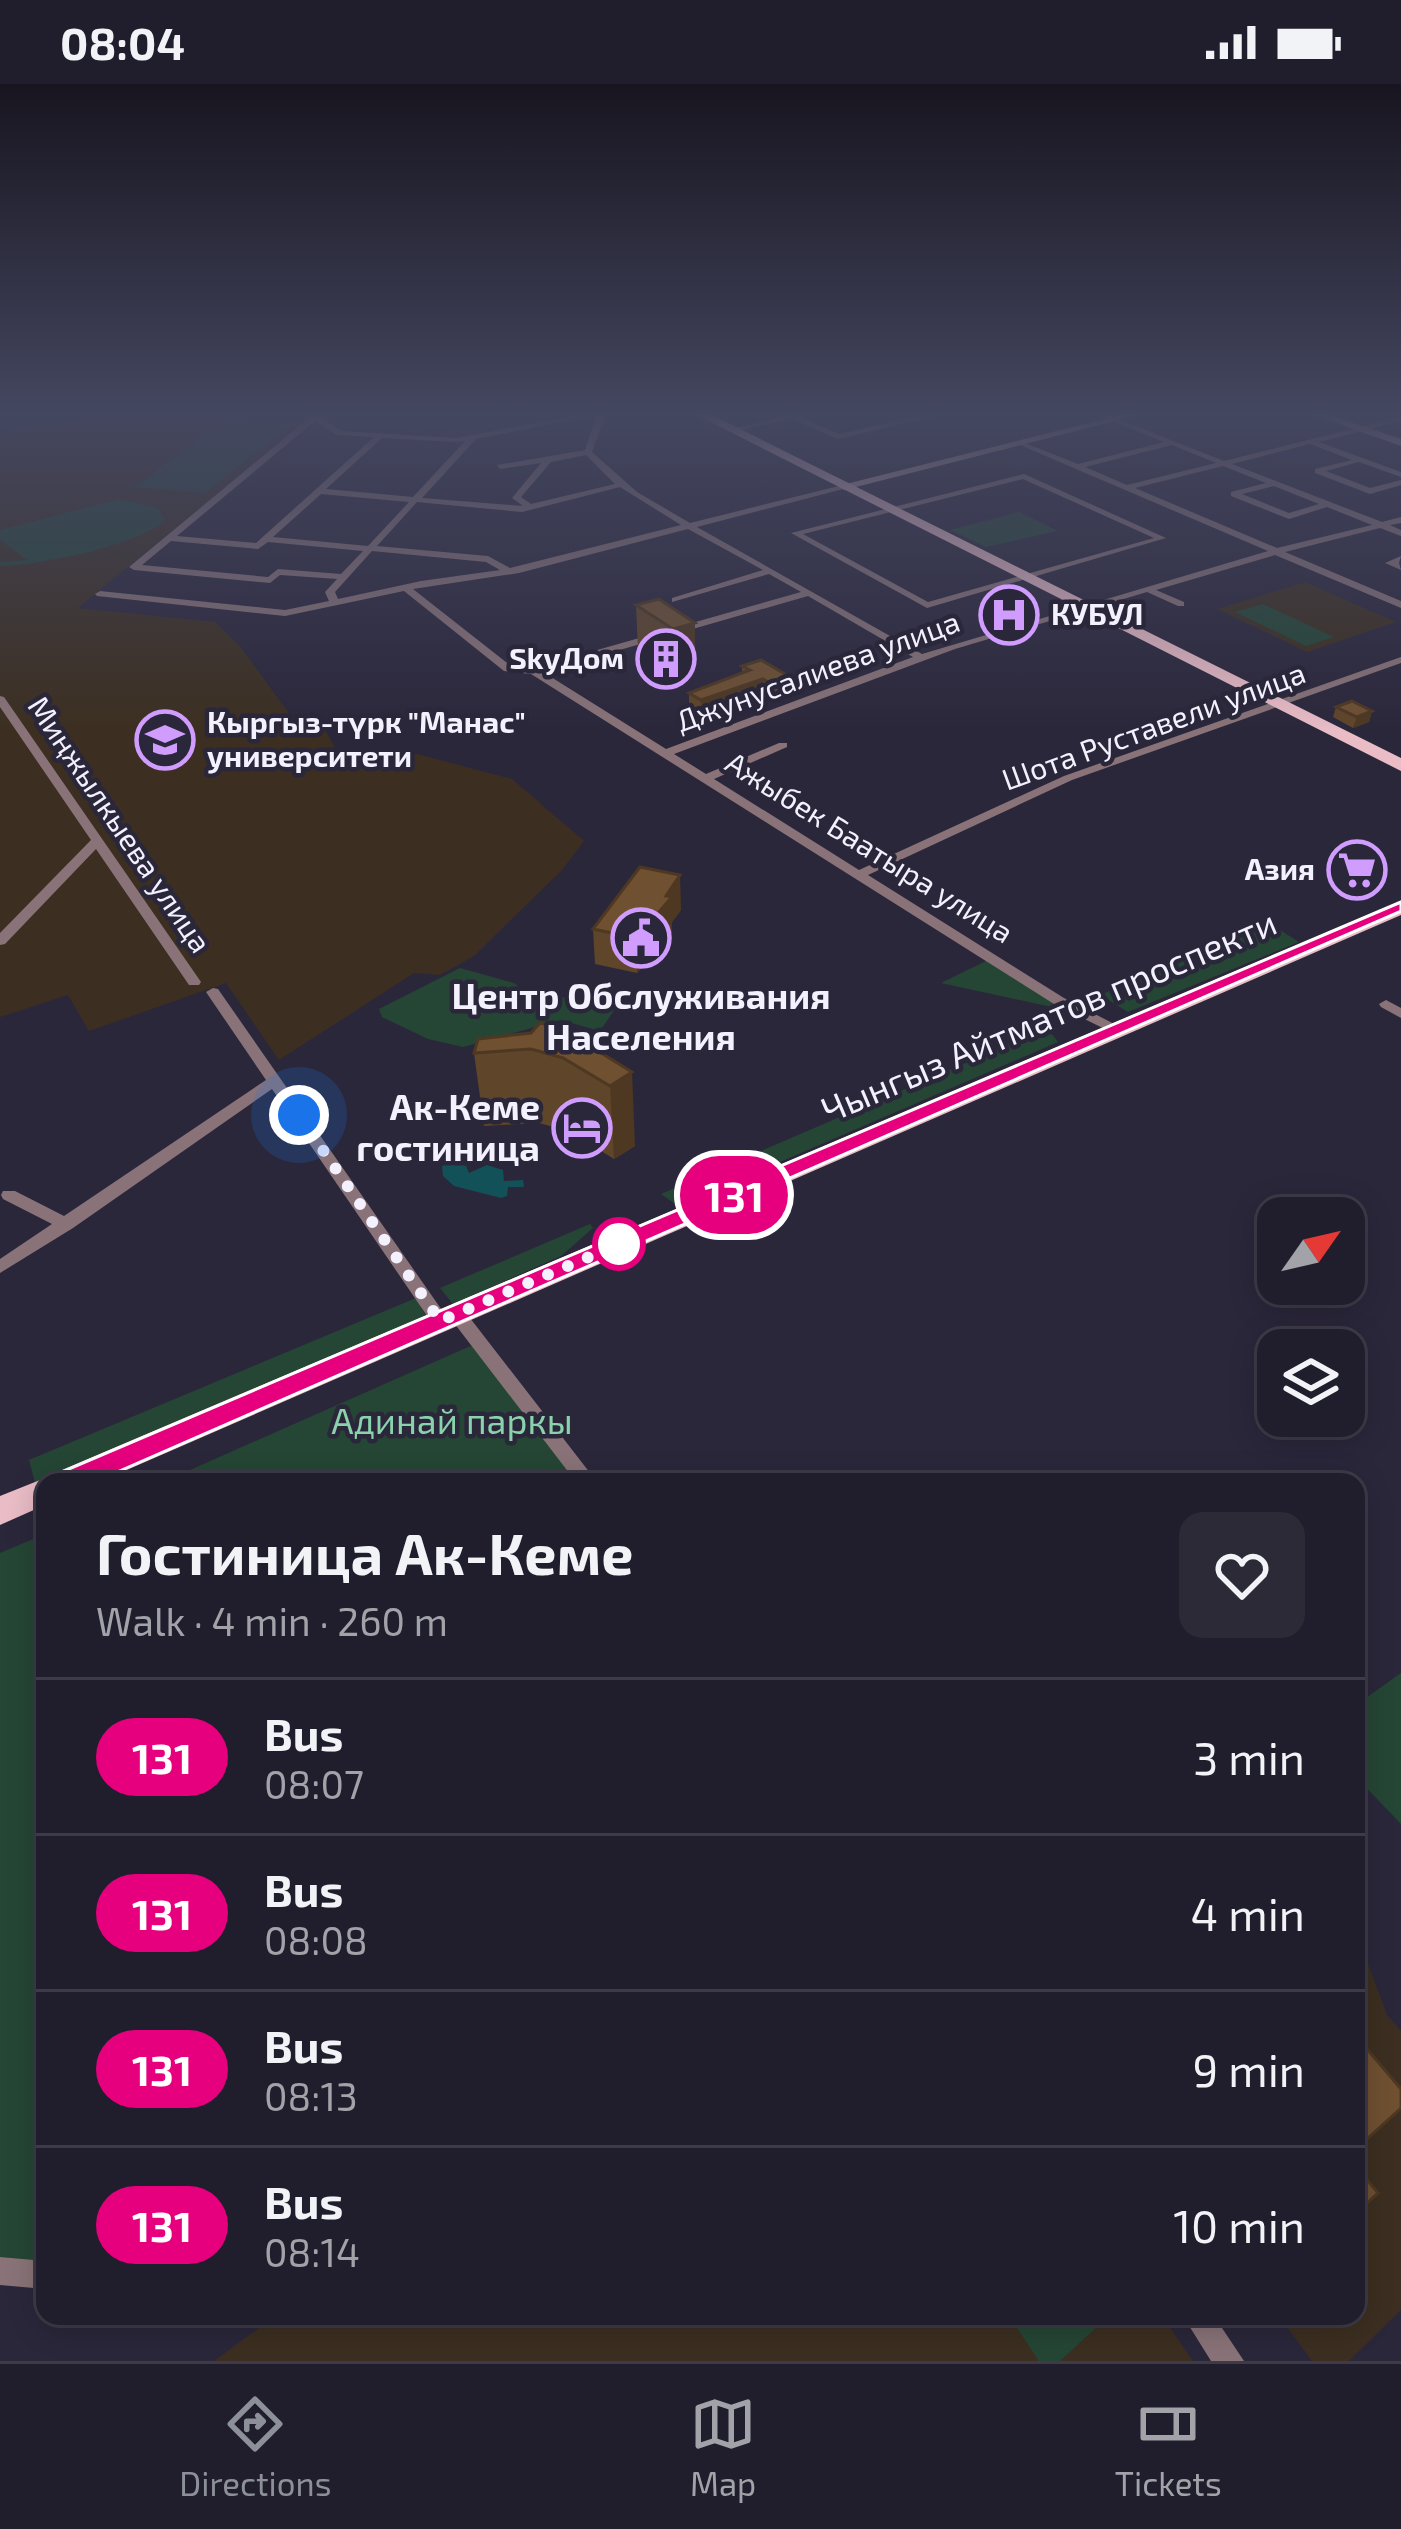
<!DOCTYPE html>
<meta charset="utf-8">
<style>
body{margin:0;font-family:"Exo 2",sans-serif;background:#2d2a38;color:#f1f3f6;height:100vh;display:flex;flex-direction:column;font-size:45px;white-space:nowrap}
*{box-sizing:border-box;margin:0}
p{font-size:39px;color:#a2a2a9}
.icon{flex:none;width:66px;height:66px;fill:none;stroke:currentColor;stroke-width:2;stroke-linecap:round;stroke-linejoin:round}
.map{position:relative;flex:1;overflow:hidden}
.side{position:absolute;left:36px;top:1389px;width:1329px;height:852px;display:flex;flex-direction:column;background:#201d2c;border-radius:24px;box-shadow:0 6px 30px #0003,0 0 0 3px #3d3b48}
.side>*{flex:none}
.badge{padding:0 24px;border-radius:39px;font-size:42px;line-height:78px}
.needle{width:78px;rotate:56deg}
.fabs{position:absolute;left:1257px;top:1113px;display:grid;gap:24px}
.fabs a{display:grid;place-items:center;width:108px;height:108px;border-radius:24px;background:#201d2c;box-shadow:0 6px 30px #0003,0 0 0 3px #3d3b48;font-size:60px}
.you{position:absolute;width:60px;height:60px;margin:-30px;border:9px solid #fff;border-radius:50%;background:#1a73e8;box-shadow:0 0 0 18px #1a73e833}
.map>.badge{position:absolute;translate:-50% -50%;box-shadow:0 0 0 6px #fff}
.round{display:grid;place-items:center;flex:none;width:126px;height:126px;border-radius:24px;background:#2d2a38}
.overview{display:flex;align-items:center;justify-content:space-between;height:204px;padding:0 60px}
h1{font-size:57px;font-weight:700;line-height:90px}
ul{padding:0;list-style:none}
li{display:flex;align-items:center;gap:36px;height:156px;padding:0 60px;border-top:3px solid #3d3b48}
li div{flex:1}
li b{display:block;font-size:45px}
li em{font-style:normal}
li .badge{min-width:132px;font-weight:700;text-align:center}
.status{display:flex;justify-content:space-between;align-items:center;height:84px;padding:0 60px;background:#201d2c;direction:ltr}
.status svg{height:33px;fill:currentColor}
.tab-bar{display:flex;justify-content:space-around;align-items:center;height:168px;border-top:3px solid #3d3b48;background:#201d2c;font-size:33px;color:#a2a2a9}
.tab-bar a{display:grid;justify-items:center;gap:6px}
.tab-bar .active{color:#8c9099}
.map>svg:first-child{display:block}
.built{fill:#36304a}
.education{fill:#3c2f21}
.green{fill:#254635}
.water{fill:#125157}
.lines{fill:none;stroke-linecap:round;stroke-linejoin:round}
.street{fill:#897378;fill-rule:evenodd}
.secondary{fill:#bf9da4;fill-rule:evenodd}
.primary{fill:#e9bcc6;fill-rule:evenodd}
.wall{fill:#5f452a}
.shaded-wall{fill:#4e3822}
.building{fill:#6f5031;stroke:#4e3822;stroke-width:3}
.line{fill:#e6007e;stroke:#fff;stroke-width:3}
.walk{stroke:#f3f1fe;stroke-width:12;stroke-dasharray:0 21.6}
.stop-dot{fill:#fff;stroke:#e6007e;stroke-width:6}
.labels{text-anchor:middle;stroke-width:9;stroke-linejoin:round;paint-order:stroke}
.far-poi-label{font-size:30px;font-weight:bold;fill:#f3f1fe;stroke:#2b273b;text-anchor:start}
.far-street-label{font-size:30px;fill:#f3f1fe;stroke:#2b273b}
.poi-label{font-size:36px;font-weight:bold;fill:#f3f1fe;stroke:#2b273b}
.street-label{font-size:36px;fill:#f3f1fe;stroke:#2b273b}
.park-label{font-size:36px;fill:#89d2ac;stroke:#2b273b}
</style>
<div class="status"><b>08:04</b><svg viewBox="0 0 49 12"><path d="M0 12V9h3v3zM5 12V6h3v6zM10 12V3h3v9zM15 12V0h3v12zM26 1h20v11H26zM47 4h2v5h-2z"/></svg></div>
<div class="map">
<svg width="1401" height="2277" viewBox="0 0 1401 2277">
<rect width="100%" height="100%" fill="#2b273b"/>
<path class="built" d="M313,328h208l17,10 -82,16 -14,-9 -30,5 -18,-11 -51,8z"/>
<path class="education" d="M112,328l192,10 -226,186 137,14 24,23 63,86 21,-5 15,27 26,-4 27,9 26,-4 95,25 72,62 -22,29 -88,86 -34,19 -26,-2 -135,87 -53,-77 -137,48 -21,-36 -68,22v-583z
M1305,498l91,40 -89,30 -90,-43z
M1356,1860l8,9 23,62 14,16v279l-52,51h-37l-33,-45h77z
M275,2232h887l31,45h-979z"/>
<path class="green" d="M226,336l65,4 -85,69 -71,-6z
M119,415l39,9 7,12c-25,25 -129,46 -165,46v-4l27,-2 -27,-20v-10z
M1019,428l39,19 -72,16 -36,-17z
M1263,520l71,33 -28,9 -71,-34z
M1272,841l27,17 -171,70 -28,-17z
M990,875l68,45 -6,3 -111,-24z
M460,884l54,15 10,8 93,15 -17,25 -39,-11 -98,27 -35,-8 -46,-22 -3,-8z
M1040,947l11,2 7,9 -380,164 -17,-12z
M590,1140l3,4 -32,28 -108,48 -13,-16z
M416,1214l11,19 -392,166 -6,-23z
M475,1260l106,138h-418z
M45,1450v728l-45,-5v-704z
M1401,1589v151l-45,-47v-72z
M1009,2232h88l4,7 -41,38h-21z"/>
<path class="water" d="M452,1079l14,3 3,7 18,-8 16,5 1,11 19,-1 1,7h-16l-1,9 -6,2 -47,-12 -11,-10 -1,-10z"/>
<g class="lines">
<path class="street" d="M303,328h9l30,19 115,7 135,-26h15l-15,40 45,40 53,31 157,-39v4l-150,39 225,127 346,-103 -248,-106v-4l58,23 86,-22 -74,-30h10l124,49 177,-44v4l-82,21 82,30v5l-42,-15 -33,9 44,17 31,-8v5l-31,9 -55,-21v-4l37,-9 -42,-16 -78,20 150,58 19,-5v6l-11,2 11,5v6l-21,-8 -95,24 116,49v7l-126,-53 -119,35 28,12v4h-6l-31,-14 -192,57 -281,105 32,20 73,-31h8v4l-73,32 145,91 205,-94 337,-119v6l-329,117 -204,95 196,123 56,29 2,3 -2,3 -5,1 -61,-30 -523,-330 -27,-3 -100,-80 -119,25 -188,-20 -2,-2 5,-3 185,19 44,-9 -4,-9 12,-13 -57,-4 -10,8 -136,-13 -5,-3 181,-150zM597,331l-12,35 -88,15 3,4 41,-6 -29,35 11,8 -101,-8 54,-59zM315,337l22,14 37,2 -118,106 -79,-7zM382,354l75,4 8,-1 -52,56 -87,-8zM1172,361l44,18 -89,22 -42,-18zM586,371l29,29 -84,20 -10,-7 30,-35zM1223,382l43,17 -35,9v4l58,23 38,-12 45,18 -95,23 -142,-60zM1274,402l45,18 -30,9 -47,-19zM620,403l61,38 -171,43 -22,-12 -111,-10 40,-44 105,10zM321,410l88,8 -41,44 -95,-9zM688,445l75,41 -91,28v4l97,-28 32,18 -267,76 -23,-2 -98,-77 106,-16zM171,457l87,8 10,-7 95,9 -22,23 -63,-5 -10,8 -126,-12zM372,467l114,11 14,8 -79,11 -83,18 -3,-7zM808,512l105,61 -247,92 -123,-77z
M778,328l16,2 25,-2 -19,5 39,17 99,-22h14l-114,27 -46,-20 -60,13 -4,-2 57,-14z
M1024,390l142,64 -239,70 -136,-75zM1023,395l131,59 -226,64 -125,-68z
M1401,472l-2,7 2,7 -16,-7z
M0,612l4,1 197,285 -2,3h-10l-93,-136 -91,95 -5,1v-12l91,-93 -91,-133z
M213,904l5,1 228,327 3,5 -3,5h-12l-162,-237 -199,139 -73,45v-14l52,-35 -49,-25 -2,-4 2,-4h12l49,25 202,-136 -60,-88z
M1386,916l15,8v10l-20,-11 -2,-3z
M457,1223l6,2 134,173h-21l-125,-163 -3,-5 3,-5z
M0,2173l45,4v28l-45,-4z
M1183,2232h31l30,45h-33z"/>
<path class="secondary" d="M1132,328h18l-306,78 -6,-4z
M1306,328h15l80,27v7z"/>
<path class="primary" d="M691,328h15l695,346v13z
M1401,817v14l-1302,567h-54v23l-45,20v-29l45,-18 6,2 4,-7z"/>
</g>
<path class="wall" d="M636,521l59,18v45l-22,7 -35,-25z
M742,582l55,15 -1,13 -19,7 -14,-9 -62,22 -12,-8v-13l53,-20z
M1336,623l36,4 -3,11 -16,6 -20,-11z
M681,826l-9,12v10l-35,41 -42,-9 -2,-35z
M478,955l123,14 34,93 -21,13 -45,-28 -30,-8 -55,3 -10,-73z"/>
<path class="shaded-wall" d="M695,539v45l-22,7v-46z
M763,595v13l-62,22v-14z
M797,597l-1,13 -19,7 1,-13z
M1372,627l-3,11 -16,6 4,-11z
M680,791l1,35 -9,12v10l-35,41 -1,-35z
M600,952l3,45 -10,-33z
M632,988l3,74 -21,13 -4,-73z"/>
<path class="building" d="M659,515l36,24 -22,6 -37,-24z
M761,576l36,21 -19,7 -15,-9 -62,21 -12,-7 61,-23 -8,-4z
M1352,617l20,10 -15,6 -21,-10z
M640,783l40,8 -14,21 6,1 -36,41 -43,-9z
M540,939l60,13 -7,12 39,24 -22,14 -47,-28 -32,-9 -57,4 4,-14 53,-6z
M1361,1958l40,47v19l-45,41v-103z
M1356,2082l22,27 -22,20z"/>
<linearGradient id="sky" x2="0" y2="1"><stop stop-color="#181520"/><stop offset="0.51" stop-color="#444760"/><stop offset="1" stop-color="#444760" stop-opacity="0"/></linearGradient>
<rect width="1401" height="647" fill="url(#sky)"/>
<path class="line" d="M1401,818v9l-1325,579h-19l-4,-8 4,-8z"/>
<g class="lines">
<path class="walk" d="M299,1031l141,206 186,-80 -7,3"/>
</g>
<defs>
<symbol id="hospital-ring" viewBox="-11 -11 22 22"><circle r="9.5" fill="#2b273b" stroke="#d09dfe" stroke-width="1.5"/><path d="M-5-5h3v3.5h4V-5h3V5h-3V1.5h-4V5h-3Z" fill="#d09dfe"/></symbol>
<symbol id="building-ring" viewBox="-11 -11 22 22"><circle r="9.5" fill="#2b273b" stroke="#d09dfe" stroke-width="1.5"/><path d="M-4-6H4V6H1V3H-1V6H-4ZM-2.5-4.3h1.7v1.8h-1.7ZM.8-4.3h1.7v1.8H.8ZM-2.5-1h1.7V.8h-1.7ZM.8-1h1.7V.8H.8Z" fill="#d09dfe"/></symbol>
<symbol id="university-ring" viewBox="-11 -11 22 22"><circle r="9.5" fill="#2b273b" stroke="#d09dfe" stroke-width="1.5"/><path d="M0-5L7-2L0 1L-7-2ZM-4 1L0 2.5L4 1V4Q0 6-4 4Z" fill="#d09dfe"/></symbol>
<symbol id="supermarket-ring" viewBox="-11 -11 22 22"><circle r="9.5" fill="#2b273b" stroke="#d09dfe" stroke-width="1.5"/><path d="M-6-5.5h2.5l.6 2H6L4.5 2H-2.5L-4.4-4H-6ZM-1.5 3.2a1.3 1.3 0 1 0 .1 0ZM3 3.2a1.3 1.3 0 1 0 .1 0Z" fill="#d09dfe"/></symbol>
<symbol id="civic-ring" viewBox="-11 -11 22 22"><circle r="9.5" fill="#2b273b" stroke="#d09dfe" stroke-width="1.5"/><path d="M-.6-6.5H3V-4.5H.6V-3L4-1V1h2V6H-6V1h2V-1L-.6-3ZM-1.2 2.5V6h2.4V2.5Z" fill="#d09dfe"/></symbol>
<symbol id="hotel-ring" viewBox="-11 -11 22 22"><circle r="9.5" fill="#2b273b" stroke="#d09dfe" stroke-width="1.5"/><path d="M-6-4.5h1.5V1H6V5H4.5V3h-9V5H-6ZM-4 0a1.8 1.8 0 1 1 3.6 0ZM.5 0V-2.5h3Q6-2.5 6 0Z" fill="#d09dfe"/></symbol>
</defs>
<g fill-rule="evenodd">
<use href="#hospital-ring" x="976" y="498" width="66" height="66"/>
<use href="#building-ring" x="633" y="542" width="66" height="66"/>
<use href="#university-ring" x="132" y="623" width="66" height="66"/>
<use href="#supermarket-ring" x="1324" y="753" width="66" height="66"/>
<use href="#civic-ring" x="608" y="821" width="66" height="66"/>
<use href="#hotel-ring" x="549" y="1011" width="66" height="66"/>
</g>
<circle class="stop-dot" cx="619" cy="1160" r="24"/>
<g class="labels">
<g class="far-poi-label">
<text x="1051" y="541">КУБУЛ</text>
<text x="624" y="585" text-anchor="end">SkyДом</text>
<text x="207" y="649">Кыргыз-түрк "Манас"<tspan x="207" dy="34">университети</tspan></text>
<text x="1315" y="796" text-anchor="end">Азия</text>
</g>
<g class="far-street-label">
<text transform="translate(818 588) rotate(-20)" y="10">Джунусалиева улица</text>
<text transform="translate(1154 643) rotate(-20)" y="10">Шота Руставели улица</text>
<text transform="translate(119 741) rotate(56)" y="10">Миңжылкыева улица</text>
<text transform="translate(869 764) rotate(32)" y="10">Ажыбек Баатыра улица</text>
</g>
<g class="poi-label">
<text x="641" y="925">Центр Обслуживания<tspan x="641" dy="41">Населения</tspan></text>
<text x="540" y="1036" text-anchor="end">Ак-Кеме<tspan x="540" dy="41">гостиница</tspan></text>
</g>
<g class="street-label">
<text transform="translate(1049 932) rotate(-23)" y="13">Чынгыз Айтматов проспекти</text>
</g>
<g class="park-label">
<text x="452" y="1350">Адинай паркы</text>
</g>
</g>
</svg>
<div class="fabs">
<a><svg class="needle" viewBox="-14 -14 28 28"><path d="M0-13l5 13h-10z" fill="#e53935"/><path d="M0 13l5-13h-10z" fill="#a2a2a9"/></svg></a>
<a><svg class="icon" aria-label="layers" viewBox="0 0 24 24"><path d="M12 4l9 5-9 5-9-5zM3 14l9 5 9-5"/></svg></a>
</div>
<div class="you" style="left:299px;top:1031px"></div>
<b class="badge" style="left:734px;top:1111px;background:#e6007e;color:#fff">131</b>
<section class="side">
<div class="overview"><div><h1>Гостиница Ак-Кеме</h1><p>Walk · 4 min · 260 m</p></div><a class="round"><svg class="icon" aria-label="heart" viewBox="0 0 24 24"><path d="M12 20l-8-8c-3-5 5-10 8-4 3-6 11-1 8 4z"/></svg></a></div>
<ul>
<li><span class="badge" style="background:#e6007e;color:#fff">131</span><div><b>Bus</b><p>08:07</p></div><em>3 min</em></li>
<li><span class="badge" style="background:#e6007e;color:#fff">131</span><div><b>Bus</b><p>08:08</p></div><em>4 min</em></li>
<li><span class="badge" style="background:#e6007e;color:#fff">131</span><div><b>Bus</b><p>08:13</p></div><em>9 min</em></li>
<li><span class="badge" style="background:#e6007e;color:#fff">131</span><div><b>Bus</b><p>08:14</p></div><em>10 min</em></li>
</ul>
</section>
</div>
<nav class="tab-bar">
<a class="active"><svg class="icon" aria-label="directions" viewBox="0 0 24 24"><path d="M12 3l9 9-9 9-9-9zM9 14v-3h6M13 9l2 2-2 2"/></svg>Directions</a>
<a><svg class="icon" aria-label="map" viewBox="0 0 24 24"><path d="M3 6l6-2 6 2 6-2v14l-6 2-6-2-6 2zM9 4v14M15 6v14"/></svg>Map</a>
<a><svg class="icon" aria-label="tickets" viewBox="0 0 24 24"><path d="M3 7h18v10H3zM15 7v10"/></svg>Tickets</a>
</nav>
